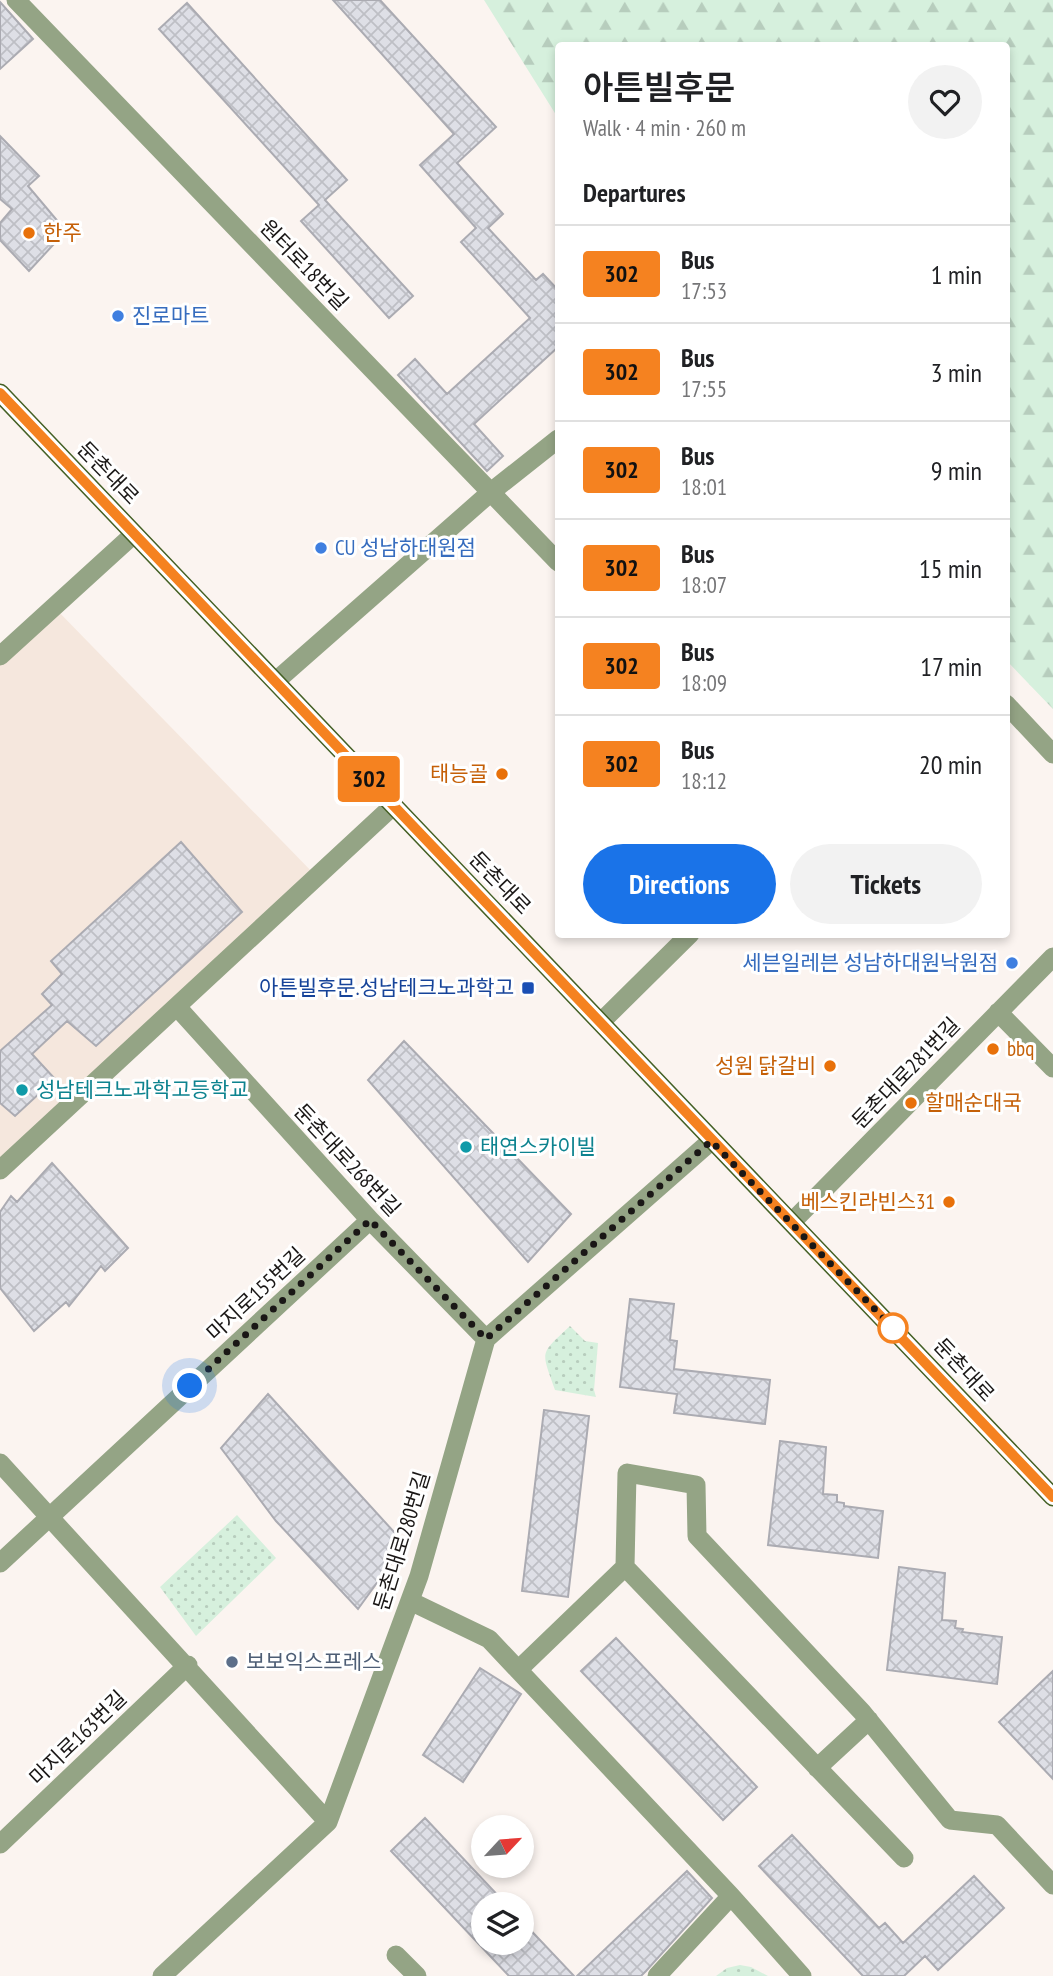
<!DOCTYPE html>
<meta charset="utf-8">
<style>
body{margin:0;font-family:"PT Sans Narrow","Noto Sans KR",sans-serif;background:#f2f2f2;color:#202124;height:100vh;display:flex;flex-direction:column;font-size:26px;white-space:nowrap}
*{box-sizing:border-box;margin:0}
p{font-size:23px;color:#757577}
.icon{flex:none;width:38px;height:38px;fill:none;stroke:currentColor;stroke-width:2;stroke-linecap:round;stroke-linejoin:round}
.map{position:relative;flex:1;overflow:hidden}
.drawer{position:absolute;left:555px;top:42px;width:455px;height:896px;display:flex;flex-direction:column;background:#fff;border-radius:7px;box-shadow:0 4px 10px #0003}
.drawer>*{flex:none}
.badge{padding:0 14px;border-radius:5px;font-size:24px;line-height:46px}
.needle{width:46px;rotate:64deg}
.tools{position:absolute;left:471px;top:1815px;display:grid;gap:14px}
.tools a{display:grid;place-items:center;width:63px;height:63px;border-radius:50%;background:#fff;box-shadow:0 4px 10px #0003;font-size:35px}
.you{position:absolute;width:35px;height:35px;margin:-18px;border:5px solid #fff;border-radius:50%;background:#1a73e8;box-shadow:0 0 0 10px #1a73e833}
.map>.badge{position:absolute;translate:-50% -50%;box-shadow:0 0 0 4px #fff}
h2{padding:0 28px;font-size:26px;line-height:63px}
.round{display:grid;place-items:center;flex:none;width:74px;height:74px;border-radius:37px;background:#f2f2f2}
.overview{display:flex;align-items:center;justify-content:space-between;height:119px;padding:0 28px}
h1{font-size:33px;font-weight:600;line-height:52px}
.action{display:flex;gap:14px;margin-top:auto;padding:14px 28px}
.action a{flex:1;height:80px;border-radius:42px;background:#1a73e8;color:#fff;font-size:28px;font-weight:600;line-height:80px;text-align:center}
.action a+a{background:#f2f2f2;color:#202124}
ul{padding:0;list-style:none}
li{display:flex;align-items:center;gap:21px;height:98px;padding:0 28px;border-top:2px solid #e0e0e0}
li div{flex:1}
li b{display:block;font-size:26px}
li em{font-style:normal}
li .badge{min-width:77px;font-weight:700;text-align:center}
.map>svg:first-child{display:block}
.built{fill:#f5e7dd}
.grass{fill:url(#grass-dots)}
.forest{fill:url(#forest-firs)}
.building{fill:url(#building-cross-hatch);stroke:#ababb2;stroke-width:2}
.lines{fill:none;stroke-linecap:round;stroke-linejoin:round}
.minor{stroke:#94a485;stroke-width:19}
.primary{stroke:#456025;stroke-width:19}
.line-casing{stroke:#fff;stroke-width:16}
.line{stroke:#f58220;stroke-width:10}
.walk{stroke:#1a1716;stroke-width:7;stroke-dasharray:0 12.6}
.food-dot{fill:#e8710a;stroke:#fff;stroke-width:2.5}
.shop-dot{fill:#3f7fe0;stroke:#fff;stroke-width:2.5}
.transit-dot{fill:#1a4fb4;stroke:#fff;stroke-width:2.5}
.culture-dot{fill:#0f9aa8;stroke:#fff;stroke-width:2.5}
.stop-dot{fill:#fff;stroke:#f58220;stroke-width:3.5}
.service-dot{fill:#5c6f8a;stroke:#fff;stroke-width:2.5}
.labels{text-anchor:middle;stroke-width:6;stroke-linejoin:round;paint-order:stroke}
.food-label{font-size:21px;fill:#c56008;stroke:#fff;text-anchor:start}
.street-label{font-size:21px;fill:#1a1716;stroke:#fff}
.shop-label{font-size:21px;fill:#366cbe;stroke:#fff;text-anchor:start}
.transit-label{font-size:21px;fill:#164399;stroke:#fff;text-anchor:end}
.culture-label{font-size:21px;fill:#0d838f;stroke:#fff;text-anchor:start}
.service-label{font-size:21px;fill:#4e5e75;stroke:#fff;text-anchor:start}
</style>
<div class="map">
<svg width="1053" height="1976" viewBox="0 0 1053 1976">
<defs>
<pattern id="grass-dots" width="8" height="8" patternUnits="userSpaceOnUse" patternTransform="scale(1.75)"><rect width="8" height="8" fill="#d6f0dd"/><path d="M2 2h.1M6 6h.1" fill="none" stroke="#b7cdbd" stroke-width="1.8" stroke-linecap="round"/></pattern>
<pattern id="forest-firs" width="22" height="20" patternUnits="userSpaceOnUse" patternTransform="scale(1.75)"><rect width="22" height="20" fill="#d6f0dd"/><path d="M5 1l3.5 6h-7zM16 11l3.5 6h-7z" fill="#b7cdbd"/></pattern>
<pattern id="building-cross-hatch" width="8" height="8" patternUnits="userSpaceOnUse" patternTransform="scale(1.75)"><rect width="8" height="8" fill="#dedfe6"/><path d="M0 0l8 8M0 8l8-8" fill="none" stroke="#bebfc5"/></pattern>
</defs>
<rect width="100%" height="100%" fill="#fbf4f0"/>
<path class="built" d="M54,607l262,269 -316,292v-512z"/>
<path class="grass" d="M570,1326l15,15 13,2 -4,47 2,7 -41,-7c-14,-40 -16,-35 15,-64z
M237,1515l39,43 -80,78 -36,-49z
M740,1965l11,2 17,9h-52l11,-8z"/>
<path class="forest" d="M484,0h569v709l-47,-49v-614h-448v72z"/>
<path class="building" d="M333,0h47l116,127 -39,36 46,51 -15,14 48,52 7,-6 15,16v57l-84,77 29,32 -16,15 -89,-96 17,-16 32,35 83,-76 -69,-76 15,-14 -56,-63 34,-31z
M0,2l33,37 -33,30z
M187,3l160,177 -22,20 88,96 -24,22 -88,-97 18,-16 -160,-176z
M0,136l39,40 -11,10 38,45 -37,40 -29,-31v-17l12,-14 -12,-10z
M181,842l61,70 -146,134 -29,-25 -35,33 23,25 -40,37 -15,-13v-52l52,-46 -10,-11 20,-20 -11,-13z
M404,1041l167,173 -43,48 -160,-182z
M52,1163l76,85 -23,23 -4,-5 -32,40 -3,-4 -32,29 -34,-43v-76l11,-16 6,6z
M630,1299l44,5 -4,36 7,1 -3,28 96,11 -5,44 -91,-11 3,-19 -57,-7z
M268,1394l137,150 -47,65 -82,-88 -55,-73z
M544,1410l45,6 -21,181 -46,-6z
M780,1441l46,6 -3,47 14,1v7l7,1v3l39,5 -5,47 -110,-13z
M899,1567l46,6 -3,47 14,1 -1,7 8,1 -1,3 40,5 -5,47 -110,-14z
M616,1638l141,149 -34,33 -142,-149z
M480,1668l41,26 -58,88 -40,-27z
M1053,1671v108l-54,-57z
M425,1818l81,86h-23v38h39v-21l52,55h-65l-118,-125z
M792,1835l87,93 6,-5 18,20 71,-67 30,32 -66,62 -13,-14 -21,20h-41l-104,-110z
M687,1871l25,27 -66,73 -5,5h-64z"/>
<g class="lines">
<path class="minor" d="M16,0l542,562
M0,656l134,-122
M276,681l215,-189 67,-53
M1006,704l47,50
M178,1008l192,212 116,119
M998,1012l55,56
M601,1022l89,-88
M0,1170l394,-365
M792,1222l261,-265
M0,1463l328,359
M0,1563l370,-343
M625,1567l2,-94 69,12 1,51 165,176 88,108 47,5 56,60
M410,1601l79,38 242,257 -74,80
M518,1670l107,-103 279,291
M817,1768l52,-48
M0,1844l188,-179
M731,1896l71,80
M396,1955l21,21
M162,1976l166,-154 91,-246 67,-237 225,-198"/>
<path class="primary" d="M0,393l1053,1104"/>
</g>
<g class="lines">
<defs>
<path id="line" d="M0,393l1053,1104"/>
</defs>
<use href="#line" class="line-casing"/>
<use href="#line" class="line"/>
<path class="walk" d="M190,1386l180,-166 116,119 225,-198 182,187"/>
</g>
<g class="food-dot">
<circle cx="29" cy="233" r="7"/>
<circle cx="502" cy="774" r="7"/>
<circle cx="993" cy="1049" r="7"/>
<circle cx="830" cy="1066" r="7"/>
<circle cx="911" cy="1103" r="7"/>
<circle cx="949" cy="1202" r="7"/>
</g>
<g class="shop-dot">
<circle cx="118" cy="316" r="7"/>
<circle cx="321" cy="548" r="7"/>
<circle cx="1012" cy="963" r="7"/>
</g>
<rect class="transit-dot" x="521" y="981" width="14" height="14" rx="3.5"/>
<g class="culture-dot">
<circle cx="22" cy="1090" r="7"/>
<circle cx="466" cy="1147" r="7"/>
</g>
<circle class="stop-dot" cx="893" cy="1328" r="14"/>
<circle class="service-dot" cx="232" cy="1662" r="7"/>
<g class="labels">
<g class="food-label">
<text x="43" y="240">한주</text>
<text x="488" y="781" text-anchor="end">태능골</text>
<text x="1007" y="1056">bbq</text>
<text x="816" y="1073" text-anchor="end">성원 닭갈비</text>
<text x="925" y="1110">할매순대국</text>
<text x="935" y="1209" text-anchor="end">베스킨라빈스31</text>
</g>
<g class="street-label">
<text transform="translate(304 265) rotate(46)" y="7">원터로18번길</text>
<text transform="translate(108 473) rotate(46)" y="7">둔촌대로</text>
<text transform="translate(500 883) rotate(46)" y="7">둔촌대로</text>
<text transform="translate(906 1073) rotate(-46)" y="7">둔촌대로281번길</text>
<text transform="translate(347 1160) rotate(47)" y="7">둔촌대로268번길</text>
<text transform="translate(256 1294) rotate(-43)" y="7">마지로155번길</text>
<text transform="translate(964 1370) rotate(47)" y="7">둔촌대로</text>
<text transform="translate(402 1541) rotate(-73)" y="7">둔촌대로280번길</text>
<text transform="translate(78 1738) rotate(-44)" y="7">마지로163번길</text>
</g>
<g class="shop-label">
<text x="132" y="323">진로마트</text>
<text x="335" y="555">CU 성남하대원점</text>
<text x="998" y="970" text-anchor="end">세븐일레븐 성남하대원낙원점</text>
</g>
<g class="transit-label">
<text x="514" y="995">아튼빌후문.성남테크노과학고</text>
</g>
<g class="culture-label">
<text x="36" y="1097">성남테크노과학고등학교</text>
<text x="480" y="1154">태연스카이빌</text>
</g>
<g class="service-label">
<text x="246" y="1669">보보익스프레스</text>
</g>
</g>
</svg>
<div class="tools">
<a><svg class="needle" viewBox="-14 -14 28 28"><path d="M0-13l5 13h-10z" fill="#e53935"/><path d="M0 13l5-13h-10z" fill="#757577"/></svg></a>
<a><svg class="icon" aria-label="layers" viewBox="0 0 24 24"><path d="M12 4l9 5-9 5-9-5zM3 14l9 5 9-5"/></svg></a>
</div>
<div class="you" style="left:190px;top:1386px"></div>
<b class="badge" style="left:369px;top:779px;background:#f58220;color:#111">302</b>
<section class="drawer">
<div class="overview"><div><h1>아튼빌후문</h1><p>Walk · 4 min · 260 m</p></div><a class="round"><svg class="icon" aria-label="heart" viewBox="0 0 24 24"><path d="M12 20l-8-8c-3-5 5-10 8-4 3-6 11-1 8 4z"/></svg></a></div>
<h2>Departures</h2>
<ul>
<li><span class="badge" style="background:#f58220;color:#111">302</span><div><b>Bus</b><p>17:53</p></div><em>1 min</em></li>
<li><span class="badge" style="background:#f58220;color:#111">302</span><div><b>Bus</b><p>17:55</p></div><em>3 min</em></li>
<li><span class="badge" style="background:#f58220;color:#111">302</span><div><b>Bus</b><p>18:01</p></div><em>9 min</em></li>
<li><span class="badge" style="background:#f58220;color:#111">302</span><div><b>Bus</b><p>18:07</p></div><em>15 min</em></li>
<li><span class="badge" style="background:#f58220;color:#111">302</span><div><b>Bus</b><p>18:09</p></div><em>17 min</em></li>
<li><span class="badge" style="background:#f58220;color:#111">302</span><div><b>Bus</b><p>18:12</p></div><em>20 min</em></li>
</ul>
<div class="action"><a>Directions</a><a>Tickets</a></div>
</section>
</div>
